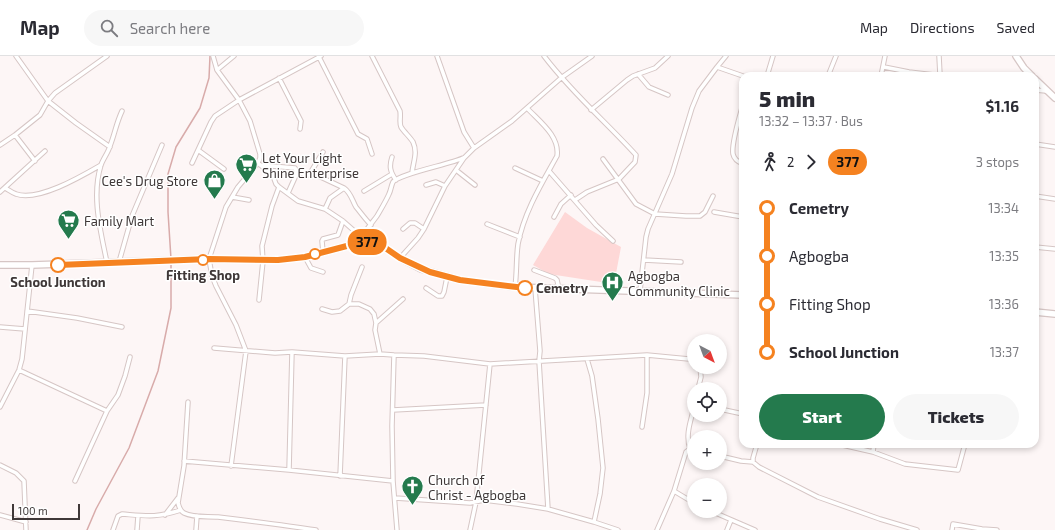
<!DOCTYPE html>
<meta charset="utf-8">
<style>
body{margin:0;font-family:"Exo 2",sans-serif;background:#f7f7f7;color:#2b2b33;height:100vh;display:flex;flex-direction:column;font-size:15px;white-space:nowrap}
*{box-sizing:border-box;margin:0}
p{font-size:13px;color:#7c7c81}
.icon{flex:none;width:22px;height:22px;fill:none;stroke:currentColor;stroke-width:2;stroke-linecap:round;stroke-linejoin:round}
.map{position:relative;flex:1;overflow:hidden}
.details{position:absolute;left:739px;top:16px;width:300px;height:376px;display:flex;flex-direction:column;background:#fff;border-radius:12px;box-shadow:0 2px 6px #0003}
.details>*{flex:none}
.badge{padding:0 8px;border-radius:13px;font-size:14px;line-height:26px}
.needle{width:26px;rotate:139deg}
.tools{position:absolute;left:687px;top:278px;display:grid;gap:8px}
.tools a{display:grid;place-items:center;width:40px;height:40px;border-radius:50%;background:#fff;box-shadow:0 2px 6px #0003;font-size:20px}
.scale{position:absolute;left:12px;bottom:10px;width:68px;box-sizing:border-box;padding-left:4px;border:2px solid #3f3838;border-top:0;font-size:11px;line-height:14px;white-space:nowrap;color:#3f3838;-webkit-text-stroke:3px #fff;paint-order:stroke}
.map>.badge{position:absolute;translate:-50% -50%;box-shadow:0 0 0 2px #fff}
.legs{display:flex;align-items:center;gap:6px;height:44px;padding:0 20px;font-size:13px}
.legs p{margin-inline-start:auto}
.summary{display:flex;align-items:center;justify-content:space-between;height:68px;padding:0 20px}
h1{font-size:22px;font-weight:800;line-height:30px}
.action{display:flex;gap:8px;margin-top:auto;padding:8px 20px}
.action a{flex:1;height:46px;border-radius:24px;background:#247a4d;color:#fff;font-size:16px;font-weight:800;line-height:46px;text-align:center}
.action a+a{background:#f7f7f7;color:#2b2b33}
ul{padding:0 20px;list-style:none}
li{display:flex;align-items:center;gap:14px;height:48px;font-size:15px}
li i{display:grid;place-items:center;width:6px;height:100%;margin:0 5px;background:currentColor}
li i::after{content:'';width:10px;height:10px;margin:-5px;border:3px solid;border-radius:50%;background:#fff}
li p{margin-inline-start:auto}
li:first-child i{background:linear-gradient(#0000 50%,currentColor 0)}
li:last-child i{background:linear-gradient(currentColor 50%,#0000 0)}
header{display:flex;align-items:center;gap:24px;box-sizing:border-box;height:56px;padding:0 20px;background:#fff;border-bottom:1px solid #e1e1e2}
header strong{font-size:19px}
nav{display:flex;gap:22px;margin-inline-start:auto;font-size:14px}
.search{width:280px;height:36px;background:#f7f7f7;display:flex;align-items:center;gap:10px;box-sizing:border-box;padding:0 14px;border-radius:22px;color:#7c7c81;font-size:15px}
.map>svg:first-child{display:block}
.green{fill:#fed8d7}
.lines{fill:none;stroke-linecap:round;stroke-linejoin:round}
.stream{stroke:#d8abaa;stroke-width:1.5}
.street-casing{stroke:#d6c6c5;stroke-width:5.5}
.secondary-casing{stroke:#d6c6c5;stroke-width:8}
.street{stroke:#fff;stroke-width:3.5}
.secondary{stroke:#fff;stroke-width:5.5}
.line-1-casing{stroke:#fff;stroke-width:9}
.line-1{stroke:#f58220;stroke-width:6}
.stop-1-dot{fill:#fff;stroke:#f58220;stroke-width:2}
.labels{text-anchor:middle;stroke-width:3;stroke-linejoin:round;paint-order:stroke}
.poi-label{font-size:13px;fill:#3f3838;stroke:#fff;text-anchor:start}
.stop-label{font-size:13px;font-weight:bold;fill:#3f3838;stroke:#fff}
</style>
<header>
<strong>Map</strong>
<div class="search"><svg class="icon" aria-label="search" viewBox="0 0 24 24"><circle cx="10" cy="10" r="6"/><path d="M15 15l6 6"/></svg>Search here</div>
<nav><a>Map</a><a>Directions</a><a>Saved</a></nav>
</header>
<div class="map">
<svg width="1055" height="474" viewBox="0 0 1055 474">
<rect width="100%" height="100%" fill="#fdf6f6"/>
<path class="green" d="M565,156l22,16 34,19 -7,37 -65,-10 -16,-9z"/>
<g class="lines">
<path class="stream" d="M171,203l-3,-47v-38l8,-27 24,-39 9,-30 1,-22
M87,474l9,-21 33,-61 29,-77 13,-63v-45"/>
<defs>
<path id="street" d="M16,0l32,45 28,22 34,24
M213,0l4,14 22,30 11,21 10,33v4l-2,5 -20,24 -12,20 -17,52 3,17 4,10 20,39 10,26 -15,115
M372,0l28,55c1,6 -1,12 1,16 3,5 9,10 12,15 5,11 0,20 -1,31
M437,0l27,76 10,16
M544,0c28,37 61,65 92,99l-1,7 -16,17 -32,13 -12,8
M939,0l1,19
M319,1l39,77 9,5 5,15
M717,11l26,9
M884,11l25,5 34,4
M217,14l17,-14
M638,18l11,13 19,8
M767,20l6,-20
M828,20l8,-20
M881,20l4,-20
M279,22l22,43 -1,8
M1035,34l11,1
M743,48c-3,12 -12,39 -10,50 1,5 5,8 10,10
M591,54l36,-30 6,-4 22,-8 13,-12
M15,79l20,26
M1035,88l20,3
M0,89l15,-10 25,-20 8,-14 7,-8 52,-37
M198,94l26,19
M392,101c-3,9 -2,15 4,23
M603,103l33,45 19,10 31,2h14l5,-4 8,-16
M192,107l19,-41 4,-6 24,-16 82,-44
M258,107l15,13 3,8 3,3 19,14 27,8 18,12 17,15h2
M260,109l35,3 2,5 -9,20
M515,112l28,13
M456,114l19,15
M297,115l8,4h4l14,-23
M549,115l47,54 17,16
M312,117l32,15
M426,129l10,-3 9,4
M5,132c4,2 7,5 11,6 22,8 66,-18 85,-29
M364,135l28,-17
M0,136l45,-41
M1035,140l20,3
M232,141l17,3
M325,153l5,-11 14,-10c7,5 8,12 12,19 5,6 10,13 15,18
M714,156l29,5
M554,161l7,-13 10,-9
M487,168l33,13
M403,173l7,-6h5l9,6
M362,186c0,-9 10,-19 15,-26 4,-7 9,-15 12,-22 2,-4 2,-8 4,-12 5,-8 58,-18 70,-24
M1035,191l20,2
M323,196l-1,-11 1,-2 15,-4 5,-14
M305,201l6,11 12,4
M400,202l18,-20 6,-9 21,-43 19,-28 10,-10 38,-27 49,-43 31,-22
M644,204l37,2
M119,206l13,-46 30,-71
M107,207c-6,-31 -16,-66 -6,-98 2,-6 7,-12 9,-19 5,-13 6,-22 12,-35
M534,214l21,8 2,2 2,9
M515,231c2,-14 1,-29 3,-43 6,-32 24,-61 39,-88 3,-20 -18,-35 -30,-48
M426,232l12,8h4l2,-4 3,-15
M535,232l5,63 -1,10 9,148
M640,235l6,-54 2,-8 24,-55 20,-66 7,-17 18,-24 9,-11
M259,244l4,-39 -1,-15 10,-40 7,-19
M349,248l2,-9 11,-28
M322,253l10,3 8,-1 9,-7h10l11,5 4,5 2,9
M27,255l50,7 45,9
M0,271l25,2
M214,292l61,5 17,-1 53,4 35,-2 14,1 30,1 66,8 157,-9 42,4 5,3
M380,298l-5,-24 1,-7 27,-24
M394,299l-2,71 1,55 4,49
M587,303l5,17 6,43 5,49 -3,26 -6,28
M19,314l88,41
M698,333l3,-12 -1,-10
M188,346l-4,64 -6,37c1,4 2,8 6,10 10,5 23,3 34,4 33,4 66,8 98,13
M0,351l19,-37 3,-11 10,-94
M720,353l23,5
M393,354l93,-5
M642,371l5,-34v-38
M757,388l-4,14v4l6,5 59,30 62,22 37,11
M838,388l35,8 32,12 53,6 7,-26
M690,393c-5,-15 1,-28 4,-42
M873,396l1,-8
M720,400l21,5 12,1
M184,405l105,9 104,11
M0,409l16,8 8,8 2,49
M289,414l3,-118
M340,420l5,-120
M75,425l32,-70 11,-16 7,-19 5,-19
M674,435l20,12
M395,442l75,5 14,-3 33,4 31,5 46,13 24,8
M711,455l44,19
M0,459l26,7
M165,459l13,-17
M113,474l5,-14 4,-2c25,2 34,4 59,-4
M137,474l1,-14
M196,474l1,-14
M470,474l6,-28 14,-138
M657,474l17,-39 12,-39 4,-3 4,-1
M727,474l4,-10
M952,474l1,-6 29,5 15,1"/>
<path id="secondary" d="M1016,0l8,12 8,8
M1035,23l20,19
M0,209h32l177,-6 69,1 27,-3 57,-15h11l5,1 22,15 21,11 39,11 55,7 228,8
M1035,256l20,2"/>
</defs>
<use href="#street" class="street-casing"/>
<use href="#secondary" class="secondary-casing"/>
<use href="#street" class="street"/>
<use href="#secondary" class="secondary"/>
</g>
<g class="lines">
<defs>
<path id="line-1" d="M58,209l151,-6 69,1 27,-3 57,-15h12l10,5 16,11 30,14 30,8 65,8"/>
</defs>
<use href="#line-1" class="line-1-casing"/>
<use href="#line-1" class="line-1"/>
</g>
<defs>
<symbol id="supermarket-pin" viewBox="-11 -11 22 30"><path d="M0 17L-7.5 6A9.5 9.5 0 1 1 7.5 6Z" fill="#247a4d" stroke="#fff"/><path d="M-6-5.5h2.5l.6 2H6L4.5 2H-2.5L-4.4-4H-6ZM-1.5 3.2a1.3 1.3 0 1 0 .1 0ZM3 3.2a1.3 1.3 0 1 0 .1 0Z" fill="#fff"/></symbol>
<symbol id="shop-pin" viewBox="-11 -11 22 30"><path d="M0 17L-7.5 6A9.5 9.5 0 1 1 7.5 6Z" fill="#247a4d" stroke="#fff"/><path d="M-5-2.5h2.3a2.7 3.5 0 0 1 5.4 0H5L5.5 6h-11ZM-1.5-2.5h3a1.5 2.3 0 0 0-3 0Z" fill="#fff"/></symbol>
<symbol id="hospital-pin" viewBox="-11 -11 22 30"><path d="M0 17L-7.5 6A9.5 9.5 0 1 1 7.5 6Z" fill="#247a4d" stroke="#fff"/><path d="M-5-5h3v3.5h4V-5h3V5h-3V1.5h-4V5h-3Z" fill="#fff"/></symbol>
<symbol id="church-pin" viewBox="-11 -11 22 30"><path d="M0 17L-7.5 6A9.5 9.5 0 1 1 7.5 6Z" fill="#247a4d" stroke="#fff"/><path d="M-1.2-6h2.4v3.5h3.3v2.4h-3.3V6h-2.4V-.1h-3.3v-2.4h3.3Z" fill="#fff"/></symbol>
</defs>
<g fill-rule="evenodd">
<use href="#supermarket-pin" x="234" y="96" width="25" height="34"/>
<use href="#shop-pin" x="202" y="112" width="25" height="34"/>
<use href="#supermarket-pin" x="56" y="152" width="25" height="34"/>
<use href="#hospital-pin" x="600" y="214" width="25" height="34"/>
<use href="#church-pin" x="400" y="418" width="25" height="34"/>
</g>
<g class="stop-1-dot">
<circle cx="315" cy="198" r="5"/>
<circle cx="203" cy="204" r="5"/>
<circle cx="58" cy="209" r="7"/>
<circle cx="525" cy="232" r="7"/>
</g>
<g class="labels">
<g class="poi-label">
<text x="262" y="107">Let Your Light<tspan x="262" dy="15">Shine Enterprise</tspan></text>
<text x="198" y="130" text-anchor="end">Cee's Drug Store</text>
<text x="84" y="170">Family Mart</text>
<text x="628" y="225">Agbogba<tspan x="628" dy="15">Community Clinic</tspan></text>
<text x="428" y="429">Church of<tspan x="428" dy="15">Christ - Agbogba</tspan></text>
</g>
<g class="stop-label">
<text x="203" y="224">Fitting Shop</text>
<text x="58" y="231">School Junction</text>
<text x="536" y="237" text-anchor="start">Cemetry</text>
</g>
</g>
</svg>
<div class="tools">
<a><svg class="needle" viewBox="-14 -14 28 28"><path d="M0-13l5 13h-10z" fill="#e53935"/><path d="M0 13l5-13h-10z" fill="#7c7c81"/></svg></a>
<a><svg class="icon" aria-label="locate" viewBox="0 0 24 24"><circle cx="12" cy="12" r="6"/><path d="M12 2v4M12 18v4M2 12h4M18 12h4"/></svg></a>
<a>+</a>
<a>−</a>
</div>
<div class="scale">100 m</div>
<b class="badge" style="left:367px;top:186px;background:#f58220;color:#111">377</b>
<section class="details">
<div class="summary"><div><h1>5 min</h1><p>13:32 – 13:37 · Bus</p></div><b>$1.16</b></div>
<div class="legs"><svg class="icon" aria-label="walk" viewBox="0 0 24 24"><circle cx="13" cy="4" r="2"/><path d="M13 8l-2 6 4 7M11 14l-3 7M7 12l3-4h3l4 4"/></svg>2<svg class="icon" aria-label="forward" viewBox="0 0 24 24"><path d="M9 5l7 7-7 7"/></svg><b class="badge" style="background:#f58220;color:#111">377</b><p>3 stops</p></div>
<ul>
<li><i style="color:#f58220"></i><b>Cemetry</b><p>13:34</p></li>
<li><i style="color:#f58220"></i><span>Agbogba</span><p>13:35</p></li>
<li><i style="color:#f58220"></i><span>Fitting Shop</span><p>13:36</p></li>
<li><i style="color:#f58220"></i><b>School Junction</b><p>13:37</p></li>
</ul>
<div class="action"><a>Start</a><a>Tickets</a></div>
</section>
</div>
